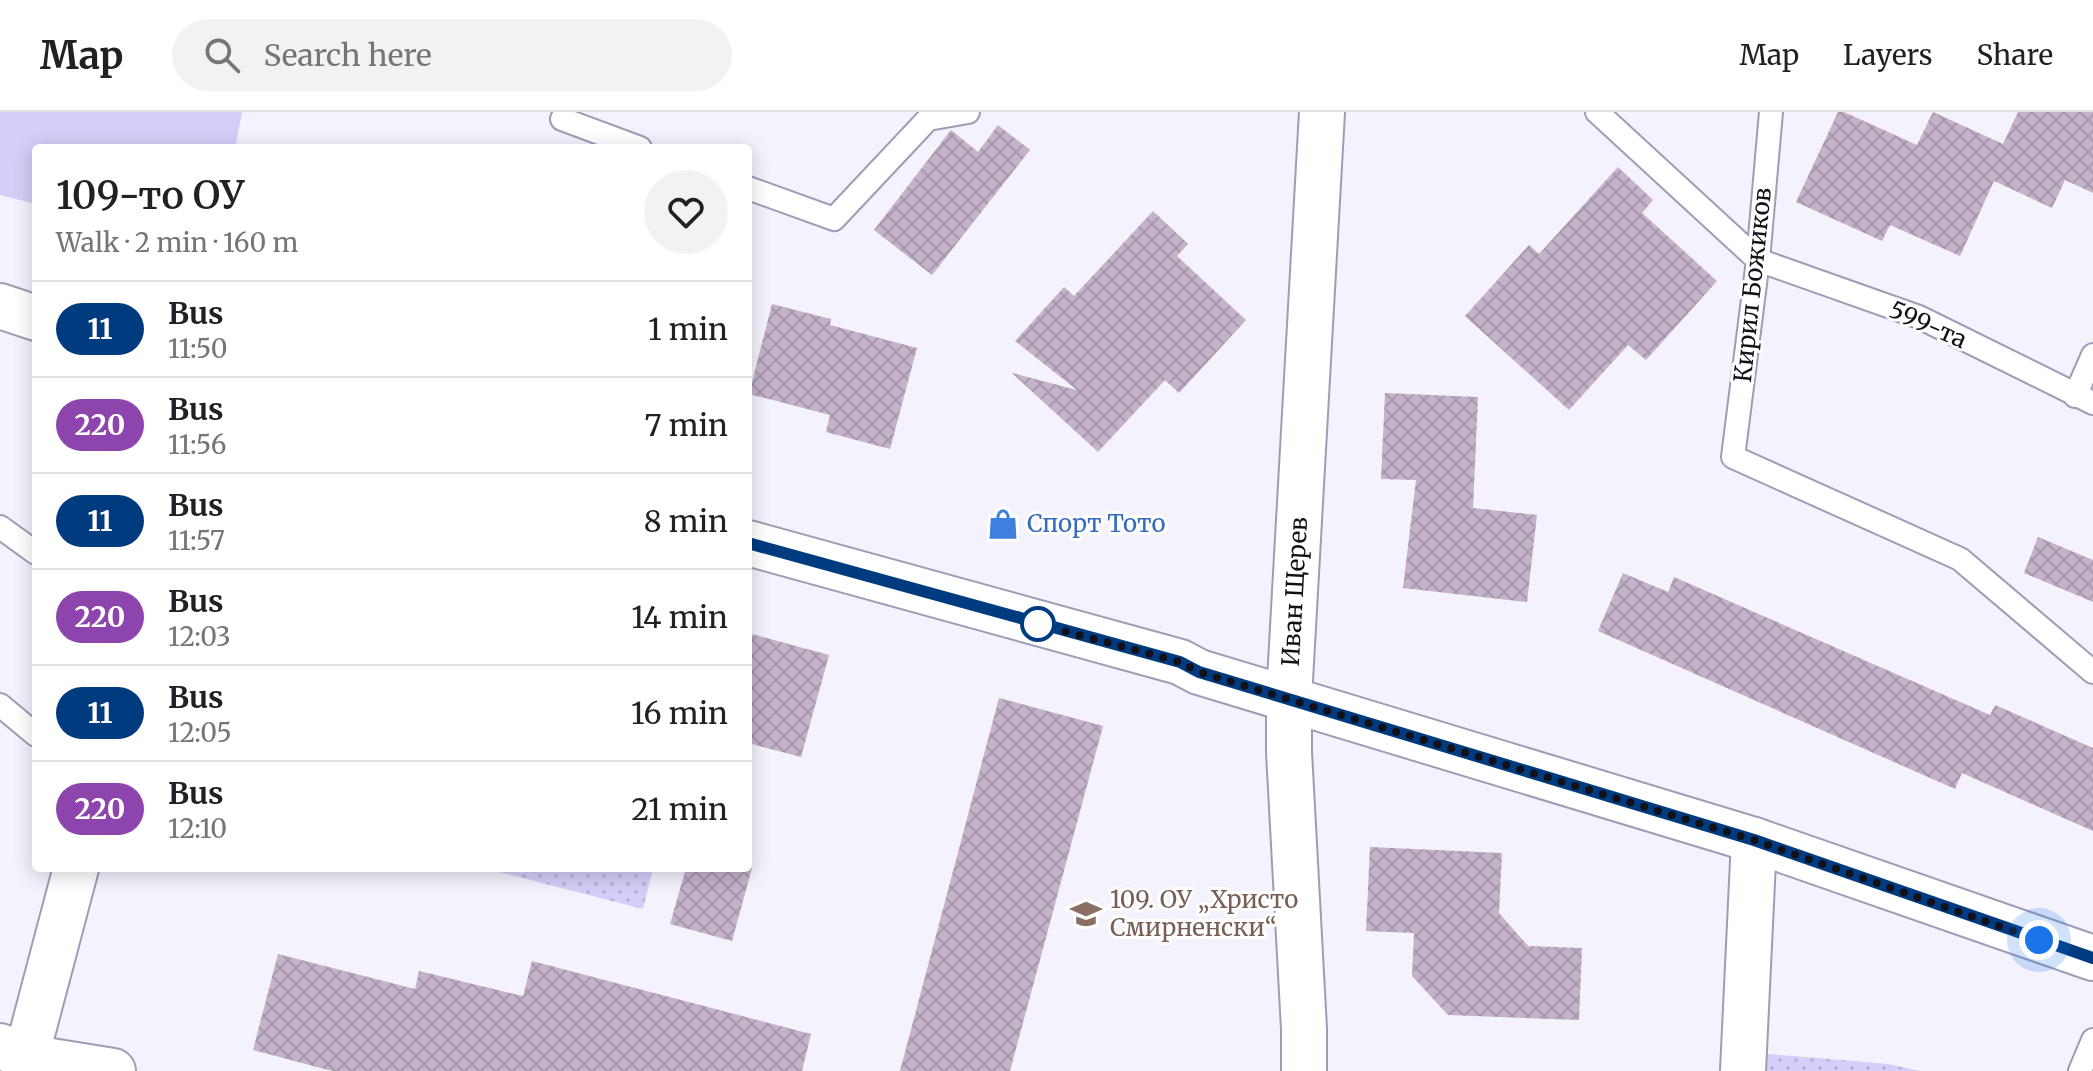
<!DOCTYPE html>
<meta charset="utf-8">
<style>
body{margin:0;font-family:Merriweather,serif;background:#f2f2f2;color:#202124;height:100vh;display:flex;flex-direction:column;font-size:30px;white-space:nowrap}
*{box-sizing:border-box;margin:0}
p{font-size:26px;color:#757577}
.icon{flex:none;width:44px;height:44px;fill:none;stroke:currentColor;stroke-width:2;stroke-linecap:round;stroke-linejoin:round}
.map{position:relative;flex:1;overflow:hidden}
.panel{position:absolute;left:32px;top:32px;width:720px;height:728px;display:flex;flex-direction:column;background:#fff;border-radius:8px;box-shadow:0 4px 20px #0003}
.panel>*{flex:none}
.badge{padding:0 16px;border-radius:26px;font-size:28px;line-height:52px}
.you{position:absolute;width:40px;height:40px;margin:-20px;border:6px solid #fff;border-radius:50%;background:#1a73e8;box-shadow:0 0 0 12px #1a73e833}
.map>.badge{position:absolute;translate:-50% -50%;box-shadow:0 0 0 4px #fff}
.round{display:grid;place-items:center;flex:none;width:84px;height:84px;border-radius:42px;background:#f2f2f2}
.head{display:flex;align-items:center;justify-content:space-between;height:136px;padding:0 24px}
h1{font-size:38px;font-weight:600;line-height:60px}
ul{padding:0;list-style:none}
li{display:flex;align-items:center;gap:24px;height:96px;padding:0 24px;border-top:2px solid #e0e0e0}
li div{flex:1}
li b{display:block;font-size:30px}
li em{font-style:normal}
li .badge{min-width:88px;font-weight:700;text-align:center}
header{display:flex;align-items:center;gap:48px;box-sizing:border-box;height:112px;padding:0 40px;background:#fff;border-bottom:2px solid #e0e0e0}
header strong{font-size:38px}
nav{display:flex;gap:44px;margin-inline-start:auto;font-size:28px}
.search{width:560px;height:72px;background:#f2f2f2;display:flex;align-items:center;gap:20px;box-sizing:border-box;padding:0 28px;border-radius:44px;color:#757577;font-size:30px}
.map>svg:first-child{display:block}
.grass{fill:url(#grass-dots)}
.pitch{fill:#d4cef9}
.building{fill:url(#building-cross-hatch)}
.lines{fill:none;stroke-linecap:round;stroke-linejoin:round}
.service-casing{stroke:#9f9cb5;stroke-width:26}
.minor-casing{stroke:#9f9cb5;stroke-width:48}
.tertiary-casing{stroke:#9f9cb5;stroke-width:48}
.service{stroke:#fff;stroke-width:22}
.minor{stroke:#fff;stroke-width:44}
.tertiary{stroke:#fff;stroke-width:44}
.line-casing{stroke:#fff;stroke-width:18}
.line{stroke:#003b80;stroke-width:12}
.walk{stroke:#121019;stroke-width:8;stroke-dasharray:0 14.4}
.stop-dot{fill:#fff;stroke:#003b80;stroke-width:4}
.labels{text-anchor:middle;stroke-width:6;stroke-linejoin:round;paint-order:stroke}
.street-label{font-size:24px;fill:#121019;stroke:#fff}
.shop-label{font-size:24px;fill:#366cbe;stroke:#fff;text-anchor:start}
.education-label{font-size:24px;fill:#785e54;stroke:#fff;text-anchor:start}
</style>
<header>
<strong>Map</strong>
<div class="search"><svg class="icon" aria-label="search" viewBox="0 0 24 24"><circle cx="10" cy="10" r="6"/><path d="M15 15l6 6"/></svg>Search here</div>
<nav><a>Map</a><a>Layers</a><a>Share</a></nav>
</header>
<div class="map">
<svg width="2093" height="959" viewBox="0 0 2093 959">
<defs>
<pattern id="grass-dots" width="8" height="8" patternUnits="userSpaceOnUse" patternTransform="scale(2)"><rect width="8" height="8" fill="#d4cef9"/><path d="M2 2h.1M6 6h.1" fill="none" stroke="#b5b0d5" stroke-width="1.8" stroke-linecap="round"/></pattern>
<pattern id="building-cross-hatch" width="8" height="8" patternUnits="userSpaceOnUse" patternTransform="scale(2)"><rect width="8" height="8" fill="#c4b2c9"/><path d="M0 0l8 8M0 8l8-8" fill="none" stroke="#a798ac"/></pattern>
</defs>
<rect width="100%" height="100%" fill="#f3f2fd"/>
<path class="grass" d="M484,756h169l-10,41z
M1745,940l143,12 32,7h-177z"/>
<path class="pitch" d="M0,0h242l-7,36h-199v56l-36,-9z"/>
<path class="building" d="M1838,0h6l73,33 16,-33 70,32 15,-32h75v81l-28,-13 -13,28 -58,-27 -34,75 -70,-31 -8,16 -86,-39z
M998,13l32,25 -98,125 -58,-45 77,-100 27,22z
M1618,55l35,33 -11,13 75,68 -71,79 -18,-15 -59,65 -104,-94 64,-71 10,9z
M1153,99l35,33 -11,12 69,64 -67,73 -14,-13 -67,72 -86,-79 65,17 -62,-49 49,-54 10,9z
M772,192l59,15 -1,6 87,23 -27,101 -64,-17 4,-17 -81,-21z
M1385,281l93,4 -5,111 64,7 -10,87 -124,-14 13,-108 -35,-1z
M2038,425l55,23v42l-69,-29z
M1623,461l45,19 6,-15 316,138 5,-10 98,43v83l-131,-58 -7,16 -357,-158z
M748,521l81,22 -28,102 -53,-14z
M999,586l104,28 -93,345h-110z
M1370,735l132,6 -3,60 29,33 54,2 -3,72 -131,-5 -36,-39 2,-43 -48,-2z
M686,756h66l-20,73 -62,-17z
M278,842l137,35 4,-18 104,25 9,-35 279,73 -9,37h-470l-79,-21z"/>
<g class="lines">
<defs>
<path id="service" d="M1597,0l161,148 161,57 174,86
M1771,0l-13,148 -25,197 227,102 133,113
M562,7l78,29
M748,76l86,31 94,-100 40,-7
M2075,284l18,-41
M0,415l36,26
M0,593l36,30
M2080,959l13,-31"/>
<g id="minor">
<path d="M0,934l26,11 87,14"/>
<path d="M26,945l50,-189"/>
<path id="s1" d="M1304,959v-42l-15,-277v-54l33,-586"/>
<path d="M1743,959l11,-231"/>
</g>
<path id="tertiary" d="M0,194l36,12
M748,431l432,119 19,10 555,168 339,118"/>
</defs>
<use href="#service" class="service-casing"/>
<use href="#minor" class="minor-casing"/>
<use href="#tertiary" class="tertiary-casing"/>
<use href="#service" class="service"/>
<use href="#minor" class="minor"/>
<use href="#tertiary" class="tertiary"/>
</g>
<g class="lines">
<defs>
<path id="line" d="M748,431l432,119 19,10 555,168 339,118"/>
</defs>
<use href="#line" class="line-casing"/>
<use href="#line" class="line"/>
<path class="walk" d="M1038,512l142,38 19,10 555,168 285,100"/>
</g>
<defs>
<symbol id="shop-bare" viewBox="-9 -9 18 18"><path d="M-5-2.5h2.3a2.7 3.5 0 0 1 5.4 0H5L5.5 6h-11ZM-1.5-2.5h3a1.5 2.3 0 0 0-3 0Z" fill="#3f7fe0" stroke="#fff" stroke-width="2.5" paint-order="stroke"/></symbol>
<symbol id="school-bare" viewBox="-9 -9 18 18"><path d="M0-5L7-2L0 1L-7-2ZM-4 1L0 2.5L4 1V4Q0 6-4 4Z" fill="#8d6e63" stroke="#fff" stroke-width="2.5" paint-order="stroke"/></symbol>
</defs>
<g fill-rule="evenodd">
<use href="#shop-bare" x="981" y="390" width="44" height="44"/>
<use href="#school-bare" x="1064" y="780" width="44" height="44"/>
</g>
<circle class="stop-dot" cx="1038" cy="512" r="16"/>
<g class="labels">
<g class="street-label">
<text transform="translate(1753 173) rotate(-84)" y="8">Кирил Божиков</text>
<text transform="translate(1928 213) rotate(24)" y="8">599-та</text>
<text dy="8" stroke="none"><textPath href="#s1" startOffset="480">Иван Щерев</textPath></text>
</g>
<g class="shop-label">
<text x="1027" y="420">Спорт Тото</text>
</g>
<g class="education-label">
<text x="1110" y="796">109. ОУ „Христо<tspan x="1110" dy="28">Смирненски“</tspan></text>
</g>
</g>
</svg>
<div class="you" style="left:2039px;top:828px"></div>
<section class="panel">
<div class="head"><div><h1>109-то ОУ</h1><p>Walk · 2 min · 160 m</p></div><a class="round"><svg class="icon" aria-label="heart" viewBox="0 0 24 24"><path d="M12 20l-8-8c-3-5 5-10 8-4 3-6 11-1 8 4z"/></svg></a></div>
<ul>
<li><span class="badge" style="background:#003b80;color:#fff">11</span><div><b>Bus</b><p>11:50</p></div><em>1 min</em></li>
<li><span class="badge" style="background:#8e44ad;color:#fff">220</span><div><b>Bus</b><p>11:56</p></div><em>7 min</em></li>
<li><span class="badge" style="background:#003b80;color:#fff">11</span><div><b>Bus</b><p>11:57</p></div><em>8 min</em></li>
<li><span class="badge" style="background:#8e44ad;color:#fff">220</span><div><b>Bus</b><p>12:03</p></div><em>14 min</em></li>
<li><span class="badge" style="background:#003b80;color:#fff">11</span><div><b>Bus</b><p>12:05</p></div><em>16 min</em></li>
<li><span class="badge" style="background:#8e44ad;color:#fff">220</span><div><b>Bus</b><p>12:10</p></div><em>21 min</em></li>
</ul>
</section>
</div>
